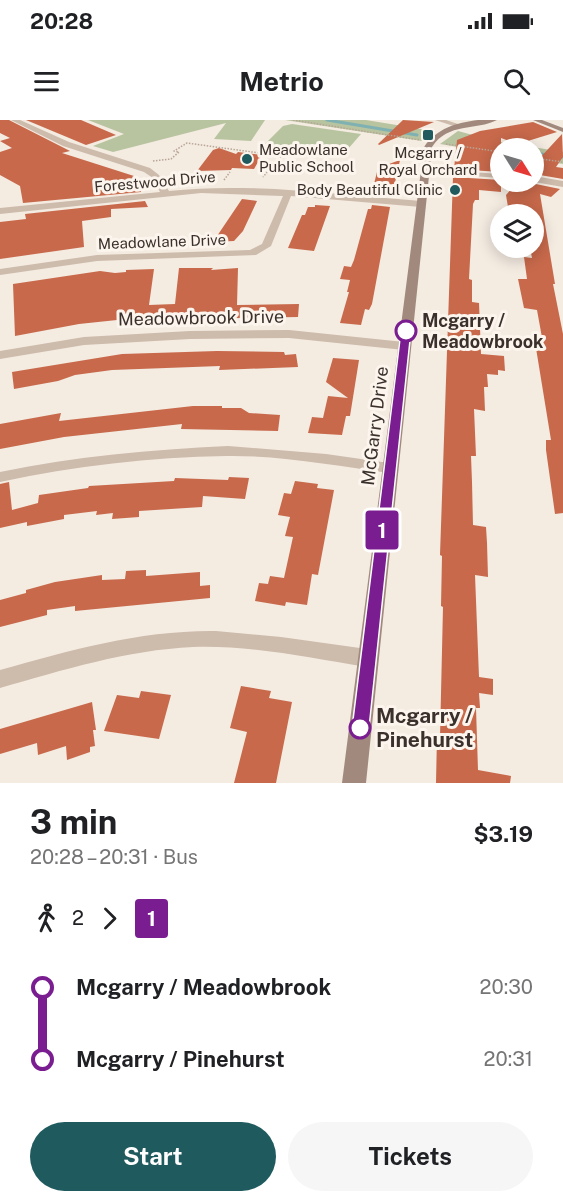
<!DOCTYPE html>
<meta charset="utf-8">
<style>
body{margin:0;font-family:"Public Sans",sans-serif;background:#f6f6f6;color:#202124;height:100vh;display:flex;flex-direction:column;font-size:22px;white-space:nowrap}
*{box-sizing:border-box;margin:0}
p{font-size:20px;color:#757577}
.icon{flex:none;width:33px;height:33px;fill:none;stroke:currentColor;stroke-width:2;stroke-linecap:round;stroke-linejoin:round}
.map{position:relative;height:663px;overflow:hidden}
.side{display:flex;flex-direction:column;background:#fff;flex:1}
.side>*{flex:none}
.badge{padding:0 12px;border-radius:4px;font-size:21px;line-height:39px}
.needle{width:39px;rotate:127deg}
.buttons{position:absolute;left:490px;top:18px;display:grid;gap:12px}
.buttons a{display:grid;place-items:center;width:54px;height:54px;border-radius:50%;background:#fff;box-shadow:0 3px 15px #0003;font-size:30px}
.map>.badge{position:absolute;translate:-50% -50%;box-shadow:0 0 0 3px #fff}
.legs{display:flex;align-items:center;gap:9px;height:66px;padding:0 30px;font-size:20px}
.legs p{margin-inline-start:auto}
.summary{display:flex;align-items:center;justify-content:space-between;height:102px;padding:0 30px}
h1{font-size:33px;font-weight:700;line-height:45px}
.primary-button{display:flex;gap:12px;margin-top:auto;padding:12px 30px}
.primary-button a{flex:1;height:69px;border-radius:36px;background:#1f5a5e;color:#fff;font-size:24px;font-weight:700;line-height:69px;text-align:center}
.primary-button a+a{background:#f6f6f6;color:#202124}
ul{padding:0 30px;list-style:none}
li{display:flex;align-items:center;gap:21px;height:72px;font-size:22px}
li i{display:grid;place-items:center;width:9px;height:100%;margin:0 8px;background:currentColor}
li i::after{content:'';width:15px;height:15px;margin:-8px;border:4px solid;border-radius:50%;background:#fff}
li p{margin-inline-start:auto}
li:first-child i{background:linear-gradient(#0000 50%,currentColor 0)}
li:last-child i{background:linear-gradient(currentColor 50%,#0000 0)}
.status{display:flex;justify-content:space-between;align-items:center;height:42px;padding:0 30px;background:#fff;direction:ltr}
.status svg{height:16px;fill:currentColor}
header{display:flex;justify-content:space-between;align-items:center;height:78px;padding:0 30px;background:#fff;font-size:27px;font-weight:700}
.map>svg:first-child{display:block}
.green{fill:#b8c4a0}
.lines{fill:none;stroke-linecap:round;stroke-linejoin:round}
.stream{stroke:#7fb0b2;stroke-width:3}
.building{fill:#c8694b}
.path{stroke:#b9a596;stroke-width:1.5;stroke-dasharray:1.5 1.5;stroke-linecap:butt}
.street{fill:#cdbbac;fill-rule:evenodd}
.secondary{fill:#a18a7d;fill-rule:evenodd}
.line-1{fill:#7a1d90;stroke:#fff;stroke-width:1.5}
.poi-dot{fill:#1f5a5e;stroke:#fbf5ee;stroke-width:2}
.stop-1-dot{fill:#fff;stroke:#7a1d90;stroke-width:3}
.labels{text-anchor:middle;stroke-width:6;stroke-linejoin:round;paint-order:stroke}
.far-poi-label{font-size:15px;fill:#3b302b;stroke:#fbf5ee;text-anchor:start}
.far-street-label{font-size:15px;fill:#3b302b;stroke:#fbf5ee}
.street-label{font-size:18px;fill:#3b302b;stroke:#fbf5ee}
.stop-label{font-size:18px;font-weight:bold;fill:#3b302b;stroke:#fbf5ee;text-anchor:start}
.near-stop-label{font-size:21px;font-weight:bold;fill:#3b302b;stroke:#fbf5ee;text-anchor:start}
</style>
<div class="status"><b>20:28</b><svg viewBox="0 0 49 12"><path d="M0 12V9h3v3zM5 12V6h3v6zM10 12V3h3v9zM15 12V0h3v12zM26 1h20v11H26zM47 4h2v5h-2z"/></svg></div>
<header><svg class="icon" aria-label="menu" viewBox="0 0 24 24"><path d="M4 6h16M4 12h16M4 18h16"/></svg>Metrio<svg class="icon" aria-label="search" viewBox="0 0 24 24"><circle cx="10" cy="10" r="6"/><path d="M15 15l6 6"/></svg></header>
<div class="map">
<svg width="563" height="663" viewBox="0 0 563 663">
<rect width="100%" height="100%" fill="#f4ebe1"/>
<path class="green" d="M88,0h177l-14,21 -37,-2 12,-16 -113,29 -20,-6 31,-12z
M285,0h81l67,11 -11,10z
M292,4l69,10 -13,15 -15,3 -71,-5 21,-21z
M458,11l37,10 68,11v12l-29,-5v-11h-33v6l-61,-10z"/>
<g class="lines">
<path class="stream" d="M327,0l90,15
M534,33l29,4"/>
</g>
<path class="building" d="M0,0h9l61,31 -8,2 72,23 7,16 -118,11 -3,-17 -20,-11v-23l12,-4 -12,-7 10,-3 -10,-5z
M26,0h55l35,15 -30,10z
M403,0l31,2 -55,23 -1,-1z
M533,2l24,10 -39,12 -17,-6v34l-47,-3 3,-29 23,-9z
M562,14l1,23 -7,10 7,1v11l-29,-5 8,-12 -5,-1z
M219,28l17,6 2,-2 24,3 -8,14 -22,-1 -1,2 -34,1 16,-21z
M400,40l-8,36 -17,-1 2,-11h-3l4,-16z
M453,57l48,3v12l-22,-2v10h-4l-2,4 -4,75 3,1v22l7,1 2,51 23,2 1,15 -7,-1v5l-11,-1 1,13h-4l1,24 -11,-2 2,47h-5l1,26 1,43 13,2 1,16 1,34 -13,-2 4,102 14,2v16l-14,-2 1,15h-4l2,62 33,6 -1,7h-74l1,-47 3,1 3,-130 -2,-1 1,-50 -2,-1z
M526,62l34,7 -9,8 -11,-3 15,90h-2l10,50v179l-8,1 -9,-64v-10h5l-16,-98 8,1 -6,-33 -13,-2 -6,-29h9l-3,-22 8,1 -2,-10h4v-34l-25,-1 -3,-18 9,-10h8z
M242,79l15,2 -14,30 -9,10 -21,1z
M145,81l3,6 -37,2v8l-29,4 2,26 -84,12v-37l26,-3 -1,-5z
M315,85l15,1 -16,45 -26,-3 14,-33h3l3,-8h7z
M372,85l18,2 -18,97 -3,6 -4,-1 -4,16 -21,-2 9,-31h-2l3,-12 -10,-1 4,-13 7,1 3,-7 14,-51h3z
M179,148h34l-2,2 27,-2 -1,37 62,-1 -1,13 -181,3 -38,4 -64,12 -2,-52 87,-13 15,2 11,-1v-2l28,-1 -5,36 26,-1z
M217,231l67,1 1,3 11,-1 2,13 -79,3 1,-4 -108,4 -37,5 -17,6 -44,8 -2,-17 12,-2 98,-16z
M333,238l26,2 -9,56h-4l-4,19 -34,-2 4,-16 11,1 5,-22 20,2 -22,-16z
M193,286h29v2h19l8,5 31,2 -2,16 -97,-2 1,-5 -118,13 -64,12v-25l61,-11 -2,8z
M229,357l20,1 -4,21 -42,-3 -1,11 -63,4v6l-27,2 1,-6 -17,2 1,-4 -33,4v4l-37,7v-4l-27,6v-44l9,-2 3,28 26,-7 1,-8 49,-7 1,-2 85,-5 1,-3 53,2z
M295,361l23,3 -1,4 17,2 -16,85 -6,-1 -5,31 -21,-3 -1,4 -30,-5 4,-18 9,1 2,-8 14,2 9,-41 -8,-1 5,-19 -12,-2 6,-22 7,1z
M146,450v6l54,-4v14l10,-1v13l-135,13v-5l-28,4v5l-47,12v-27l26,-7v-3l29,-8 47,-7v5l23,-1 1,-8z
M241,566l30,5 -2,7 23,4 -16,81h-42l13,-51 -17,-4z
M141,571l30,4 -12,44 -55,-8 13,-36 22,3z
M92,582l4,28h-3l2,16 -5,1v5l-23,8 -1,-14 -28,9 -1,-12 -37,11v-25z"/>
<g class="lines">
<path class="path" d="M293,0l127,20
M446,24l55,8
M534,38l29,4
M153,41l18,-2 8,-7 -5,-1 13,-8 94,13 -18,21
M224,60l6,-8"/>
<path class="street" d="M11,0h9l49,22 81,26 9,7 10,16c83,-9 168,4 252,10l4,3 -4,3 -130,-11 -20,50 -15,9 -159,6 -97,14v-6l97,-14 153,-5 12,-6 21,-48 -82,-3 -201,21v-6l160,-16 -7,-14 -9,-6 -81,-26z
M435,0h11l18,6 -4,2z
M423,49l78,5v4l-75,-5h-3z
M534,56l29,5v6l-29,-5z
M289,210l115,12 6,4 -6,4 -115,-12 -99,1 -106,6 -84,14v-8l84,-14 106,-6z
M228,326l98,8 63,9 8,5 -8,5c-51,-7 -112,-18 -163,-17 -76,1 -151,10 -226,26v-10c77,-16 150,-22 228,-26z
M216,511l65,6 86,12 7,3 3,6 -3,6 -7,3c-57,-9 -116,-22 -174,-20 -66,3 -130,23 -193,41v-18c71,-20 142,-40 216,-39z"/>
<path class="secondary" d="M478,0h19c-21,11 -49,2 -65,27l-66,636h-24l82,-636c13,-19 32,-24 54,-27z
M533,0h9l21,8v4z"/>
</g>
<path class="line-1" d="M406,208l5,3 -42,397 -3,6 -6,2 -6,-2 -2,-6 49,-397z"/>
<g class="poi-dot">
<rect x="422" y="9" width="12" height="12" rx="3"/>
<circle cx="247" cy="39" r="6"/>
<circle cx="455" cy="70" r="6"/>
</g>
<g class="stop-1-dot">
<circle cx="406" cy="211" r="10"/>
<circle cx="360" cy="608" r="10"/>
</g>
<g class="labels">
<g class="far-poi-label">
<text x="259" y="35">Meadowlane<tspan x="259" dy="17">Public School</tspan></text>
<text x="428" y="38" text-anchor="middle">Mcgarry /<tspan x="428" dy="17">Royal Orchard</tspan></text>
<text x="443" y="75" text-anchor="end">Body Beautiful Clinic</text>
</g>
<g class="far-street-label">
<text transform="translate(155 62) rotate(-5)" y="5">Forestwood Drive</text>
<text transform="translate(162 122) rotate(-2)" y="5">Meadowlane Drive</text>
</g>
<g class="street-label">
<text transform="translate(201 198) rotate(-1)" y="6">Meadowbrook Drive</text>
<text transform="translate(375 306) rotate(-83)" y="6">McGarry Drive</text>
</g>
<g class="stop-label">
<text x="422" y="207">Mcgarry /<tspan x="422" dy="21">Meadowbrook</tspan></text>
</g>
<g class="near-stop-label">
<text x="376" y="603">Mcgarry /<tspan x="376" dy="24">Pinehurst</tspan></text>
</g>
</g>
</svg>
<div class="buttons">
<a><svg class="needle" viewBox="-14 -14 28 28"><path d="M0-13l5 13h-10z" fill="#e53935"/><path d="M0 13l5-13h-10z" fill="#757577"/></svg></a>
<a><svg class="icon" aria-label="layers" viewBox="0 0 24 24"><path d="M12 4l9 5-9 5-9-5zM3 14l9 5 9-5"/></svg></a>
</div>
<b class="badge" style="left:382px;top:410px;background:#7a1d90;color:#fff">1</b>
</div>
<section class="side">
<div class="summary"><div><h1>3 min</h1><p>20:28 – 20:31 · Bus</p></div><b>$3.19</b></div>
<div class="legs"><svg class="icon" aria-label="walk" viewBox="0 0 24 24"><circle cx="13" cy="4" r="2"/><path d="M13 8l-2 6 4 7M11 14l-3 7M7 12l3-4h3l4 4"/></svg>2<svg class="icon" aria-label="forward" viewBox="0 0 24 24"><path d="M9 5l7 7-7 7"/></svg><b class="badge" style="background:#7a1d90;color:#fff">1</b></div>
<ul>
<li><i style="color:#7a1d90"></i><b>Mcgarry / Meadowbrook</b><p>20:30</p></li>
<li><i style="color:#7a1d90"></i><b>Mcgarry / Pinehurst</b><p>20:31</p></li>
</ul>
<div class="primary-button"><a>Start</a><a>Tickets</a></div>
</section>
